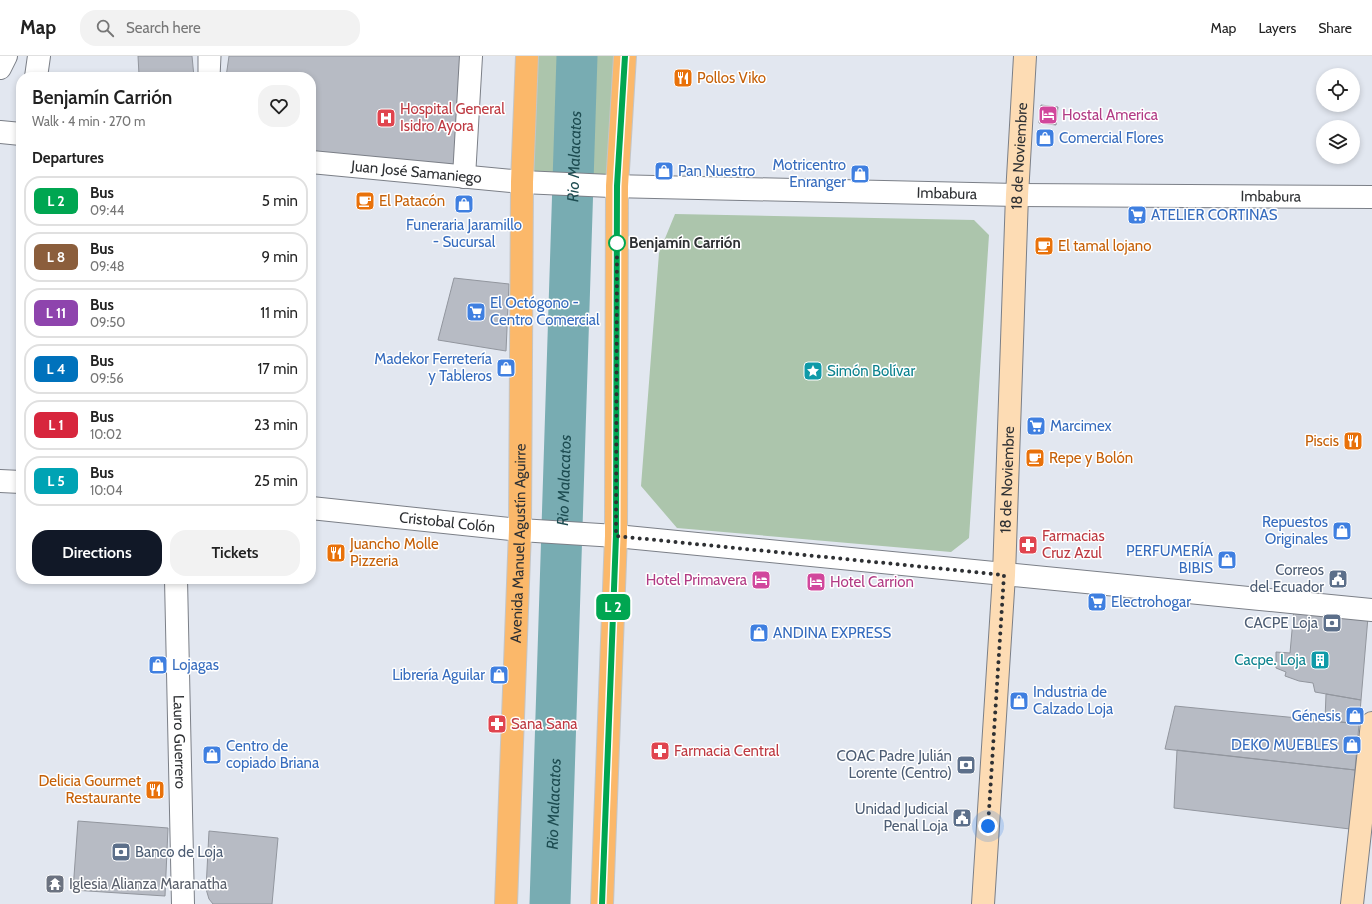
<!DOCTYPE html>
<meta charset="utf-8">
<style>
body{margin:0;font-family:Cabin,sans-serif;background:#f2f2f2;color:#222;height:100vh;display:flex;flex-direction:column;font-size:15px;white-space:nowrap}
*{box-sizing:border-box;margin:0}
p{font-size:13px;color:#767676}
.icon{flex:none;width:22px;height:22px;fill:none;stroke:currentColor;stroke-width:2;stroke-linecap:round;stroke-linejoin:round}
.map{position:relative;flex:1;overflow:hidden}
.panel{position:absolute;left:16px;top:16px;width:300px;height:512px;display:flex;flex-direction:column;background:#fff;border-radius:16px;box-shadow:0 2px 6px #0003}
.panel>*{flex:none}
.badge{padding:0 8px;border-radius:6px;font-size:14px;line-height:26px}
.controls{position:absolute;left:1316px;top:12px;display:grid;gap:8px}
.controls a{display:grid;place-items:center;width:44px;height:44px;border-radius:50%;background:#fff;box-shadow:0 2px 6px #0003;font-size:20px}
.you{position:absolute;width:20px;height:20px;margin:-10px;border:3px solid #fff;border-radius:50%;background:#1a73e8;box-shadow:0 0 0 6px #1a73e833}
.map>.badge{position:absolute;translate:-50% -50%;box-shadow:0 0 0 2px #fff}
h2{padding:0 16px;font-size:15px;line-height:36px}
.round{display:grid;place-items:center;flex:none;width:42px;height:42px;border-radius:16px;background:#f2f2f2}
.summary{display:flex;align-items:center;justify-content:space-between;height:68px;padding:0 16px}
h1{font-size:19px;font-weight:600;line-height:30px}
.cta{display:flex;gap:8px;margin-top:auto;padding:8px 16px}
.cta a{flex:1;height:46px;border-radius:16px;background:#111827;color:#fff;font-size:16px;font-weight:600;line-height:46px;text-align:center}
.cta a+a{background:#f2f2f2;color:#222}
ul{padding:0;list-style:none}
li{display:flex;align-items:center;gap:12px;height:50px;margin:0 8px 6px;padding:0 8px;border:2px solid #e0e0e0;border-radius:16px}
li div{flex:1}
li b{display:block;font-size:15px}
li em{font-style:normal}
li .badge{min-width:44px;font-weight:700;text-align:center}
header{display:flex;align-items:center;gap:24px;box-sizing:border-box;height:56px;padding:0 20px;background:#fff;border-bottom:1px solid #e0e0e0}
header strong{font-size:19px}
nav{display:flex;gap:22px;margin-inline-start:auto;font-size:14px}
.search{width:280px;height:36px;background:#f2f2f2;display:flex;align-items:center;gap:10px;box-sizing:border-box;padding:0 14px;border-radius:16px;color:#767676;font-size:15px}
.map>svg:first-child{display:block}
.green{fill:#acc5ac}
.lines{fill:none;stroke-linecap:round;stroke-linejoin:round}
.river{stroke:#78acb2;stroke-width:41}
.building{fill:#b7bbc4;stroke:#92969e}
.lane-casing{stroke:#7b7f87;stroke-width:13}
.street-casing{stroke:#7b7f87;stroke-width:24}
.secondary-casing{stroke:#7b7f87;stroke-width:24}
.primary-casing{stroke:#c4c5c6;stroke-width:24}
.lane{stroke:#fff;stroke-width:11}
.street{stroke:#fff;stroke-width:22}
.secondary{stroke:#fddcb4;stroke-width:22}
.primary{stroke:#fbb86a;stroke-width:22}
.line-casing{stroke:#fff;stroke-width:9}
.line{stroke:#00a651;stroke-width:6}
.walk{stroke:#2e3033;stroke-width:4;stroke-dasharray:0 7.2}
.stop-dot{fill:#fff;stroke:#00a651;stroke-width:2}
.labels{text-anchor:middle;stroke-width:3;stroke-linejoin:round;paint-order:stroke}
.food-label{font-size:15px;fill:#c56008;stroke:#fff;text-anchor:start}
.health-label{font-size:15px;fill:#be3a42;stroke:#fff;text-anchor:start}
.hotel-label{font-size:15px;fill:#b23c85;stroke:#fff;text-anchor:start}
.shop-label{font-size:15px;fill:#366cbe;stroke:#fff;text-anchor:start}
.street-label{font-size:15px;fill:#2e3033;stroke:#fff}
.stop-label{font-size:15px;font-weight:bold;fill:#2e3033;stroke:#fff;text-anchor:start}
.culture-label{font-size:15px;fill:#0d838f;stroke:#fff;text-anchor:start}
.service-label{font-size:15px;fill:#4e5e75;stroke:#fff;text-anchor:end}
.worship-label{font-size:15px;fill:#5b616d;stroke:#fff;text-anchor:start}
.water-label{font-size:16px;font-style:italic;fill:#1d4c51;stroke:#fff}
</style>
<header>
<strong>Map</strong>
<div class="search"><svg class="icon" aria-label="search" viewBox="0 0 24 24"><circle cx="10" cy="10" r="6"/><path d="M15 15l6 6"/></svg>Search here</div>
<nav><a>Map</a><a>Layers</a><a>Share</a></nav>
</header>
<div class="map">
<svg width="1372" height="848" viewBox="0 0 1372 848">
<rect width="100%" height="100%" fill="#e2e7f0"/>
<path class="green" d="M528,0h96l-7,130 -94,-4z
M675,158l299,6 15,15 -20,303 -18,14 -274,-24 -36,-42 18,-233z"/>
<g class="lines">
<path class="river" id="s1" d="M550,848l27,-848"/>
</g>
<path class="building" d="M138,0h54l2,21h-38v-3l-17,1z
M229,0h235l-5,117 -148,-14v-82h-85z
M1041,49l17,2 -2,18 -17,-2z
M454,222l55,6 -3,67 -68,-11z
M1294,552l74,9 -7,83 -46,-8 -2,-9 -14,-2 -14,-5 1,-4 -10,-4v-16l14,1z
M1326,638l35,6 -2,24 -34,-4z
M1175,650l184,18 -4,46 -190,-21z
M1177,694l178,20 -5,59 -176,-21z
M78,765l90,7 -3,68 -92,-6z
M209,775l69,7 -6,66h-59l-4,-5 -3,-10z"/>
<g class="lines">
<defs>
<path id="lane" d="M204,0v21
M214,21l1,-21"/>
<g id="street">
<path d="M0,12l6,-12"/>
<path d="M36,21l3,-21"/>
<path d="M0,76l21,2"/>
<path id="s2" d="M311,106l211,20 89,4 406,9 355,2"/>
<path d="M464,121l7,-121"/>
<path d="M0,425l21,1"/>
<path id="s3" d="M311,452l209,22 96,6 756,74"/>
<path id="s4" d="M176,523l7,325"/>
</g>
<g id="secondary">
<path id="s5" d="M983,848l21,-329 13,-380 8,-139"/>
<path d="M1352,848l20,-181"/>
</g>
<g id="primary">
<path id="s6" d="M506,848l14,-374 2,-348 5,-126"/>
<path d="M602,848l14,-368 1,-350 8,-130"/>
</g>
</defs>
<use href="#lane" class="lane-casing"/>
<use href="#street" class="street-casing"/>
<use href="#secondary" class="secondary-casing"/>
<use href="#primary" class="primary-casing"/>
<use href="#lane" class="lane"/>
<use href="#street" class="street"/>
<use href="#secondary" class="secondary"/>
<use href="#primary" class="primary"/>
</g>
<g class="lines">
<defs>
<path id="line" d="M602,848l14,-368 1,-350 8,-130"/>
</defs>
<use href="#line" class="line-casing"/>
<use href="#line" class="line"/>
<path class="walk" d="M617,187l-1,293 388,39 -16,251"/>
</g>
<defs>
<symbol id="restaurant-square" viewBox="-11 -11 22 22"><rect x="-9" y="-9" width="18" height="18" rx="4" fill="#e8710a" stroke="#fff"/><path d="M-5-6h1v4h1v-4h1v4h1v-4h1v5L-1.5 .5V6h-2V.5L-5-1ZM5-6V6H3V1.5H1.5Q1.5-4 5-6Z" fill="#fff"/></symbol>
<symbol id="hotel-square" viewBox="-11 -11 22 22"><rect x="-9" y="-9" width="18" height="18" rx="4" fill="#d1479c" stroke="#fff"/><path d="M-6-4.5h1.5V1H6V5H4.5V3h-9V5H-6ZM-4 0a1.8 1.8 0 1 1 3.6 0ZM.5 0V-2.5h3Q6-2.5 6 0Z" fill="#fff"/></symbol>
<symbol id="hospital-square" viewBox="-11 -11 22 22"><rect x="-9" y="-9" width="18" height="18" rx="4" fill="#e0444e" stroke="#fff"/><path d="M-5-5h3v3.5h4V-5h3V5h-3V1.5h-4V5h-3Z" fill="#fff"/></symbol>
<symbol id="shop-square" viewBox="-11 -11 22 22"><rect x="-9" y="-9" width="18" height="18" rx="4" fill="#3f7fe0" stroke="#fff"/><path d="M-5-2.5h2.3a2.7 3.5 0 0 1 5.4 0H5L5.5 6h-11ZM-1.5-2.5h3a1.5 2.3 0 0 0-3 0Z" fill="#fff"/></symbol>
<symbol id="cafe-square" viewBox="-11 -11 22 22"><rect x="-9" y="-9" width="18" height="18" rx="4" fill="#e8710a" stroke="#fff"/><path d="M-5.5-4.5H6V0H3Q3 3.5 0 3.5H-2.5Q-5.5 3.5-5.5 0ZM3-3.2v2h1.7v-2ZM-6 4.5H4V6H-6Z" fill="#fff"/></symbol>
<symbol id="supermarket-square" viewBox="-11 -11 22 22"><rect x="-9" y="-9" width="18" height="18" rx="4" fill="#3f7fe0" stroke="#fff"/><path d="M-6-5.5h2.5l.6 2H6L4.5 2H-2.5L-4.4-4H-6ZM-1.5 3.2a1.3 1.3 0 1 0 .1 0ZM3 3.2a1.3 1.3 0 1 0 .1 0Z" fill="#fff"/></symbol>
<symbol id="sight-square" viewBox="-11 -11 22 22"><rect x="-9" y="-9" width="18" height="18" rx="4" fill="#0f9aa8" stroke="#fff"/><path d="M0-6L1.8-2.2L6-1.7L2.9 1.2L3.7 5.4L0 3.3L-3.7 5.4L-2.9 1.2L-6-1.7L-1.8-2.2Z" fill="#fff"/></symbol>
<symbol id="pharmacy-square" viewBox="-11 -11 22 22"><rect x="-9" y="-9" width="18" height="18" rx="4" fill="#e0444e" stroke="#fff"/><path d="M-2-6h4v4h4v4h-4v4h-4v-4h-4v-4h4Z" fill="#fff"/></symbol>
<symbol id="civic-square" viewBox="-11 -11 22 22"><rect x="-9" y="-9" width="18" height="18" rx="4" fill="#5c6f8a" stroke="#fff"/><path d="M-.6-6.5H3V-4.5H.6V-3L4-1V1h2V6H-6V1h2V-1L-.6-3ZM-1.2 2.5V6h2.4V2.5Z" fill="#fff"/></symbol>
<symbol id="bank-square" viewBox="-11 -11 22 22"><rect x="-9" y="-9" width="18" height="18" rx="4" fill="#5c6f8a" stroke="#fff"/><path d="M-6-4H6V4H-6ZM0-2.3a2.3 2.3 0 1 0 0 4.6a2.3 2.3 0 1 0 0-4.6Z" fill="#fff"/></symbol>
<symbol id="building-square" viewBox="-11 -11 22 22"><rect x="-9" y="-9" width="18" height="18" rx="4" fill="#0f9aa8" stroke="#fff"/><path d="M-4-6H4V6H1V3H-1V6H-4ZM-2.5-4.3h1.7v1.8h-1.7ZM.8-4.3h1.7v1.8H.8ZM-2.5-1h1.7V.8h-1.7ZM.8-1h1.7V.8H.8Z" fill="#fff"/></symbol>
<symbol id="temple-square" viewBox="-11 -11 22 22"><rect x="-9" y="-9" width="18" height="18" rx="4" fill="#6b7280" stroke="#fff"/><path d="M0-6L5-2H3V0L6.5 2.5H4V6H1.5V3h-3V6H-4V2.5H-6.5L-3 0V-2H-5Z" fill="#fff"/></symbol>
</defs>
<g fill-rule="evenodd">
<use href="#restaurant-square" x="672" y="11" width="22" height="22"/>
<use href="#hotel-square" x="1037" y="48" width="22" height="22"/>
<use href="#hospital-square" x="375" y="51" width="22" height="22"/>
<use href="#shop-square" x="1034" y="71" width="22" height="22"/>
<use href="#shop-square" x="653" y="104" width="22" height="22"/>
<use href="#shop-square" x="849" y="107" width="22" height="22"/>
<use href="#cafe-square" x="354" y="134" width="22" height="22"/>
<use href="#shop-square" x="453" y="137" width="22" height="22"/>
<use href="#supermarket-square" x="1126" y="148" width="22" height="22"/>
<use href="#cafe-square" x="1033" y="179" width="22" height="22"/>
<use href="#supermarket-square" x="465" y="245" width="22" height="22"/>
<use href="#shop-square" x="495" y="301" width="22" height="22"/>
<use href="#sight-square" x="802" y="304" width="22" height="22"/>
<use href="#supermarket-square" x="1025" y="359" width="22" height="22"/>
<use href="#restaurant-square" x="1342" y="374" width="22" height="22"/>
<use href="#cafe-square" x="1024" y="391" width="22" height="22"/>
<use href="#shop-square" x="1331" y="464" width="22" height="22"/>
<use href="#pharmacy-square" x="1017" y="478" width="22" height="22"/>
<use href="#restaurant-square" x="325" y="486" width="22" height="22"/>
<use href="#shop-square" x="1216" y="493" width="22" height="22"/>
<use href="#civic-square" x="1327" y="512" width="22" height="22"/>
<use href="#hotel-square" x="750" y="513" width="22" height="22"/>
<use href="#hotel-square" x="805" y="515" width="22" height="22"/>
<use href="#supermarket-square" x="1086" y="535" width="22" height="22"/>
<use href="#bank-square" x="1321" y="556" width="22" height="22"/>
<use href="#shop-square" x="748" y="566" width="22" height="22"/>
<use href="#building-square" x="1309" y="593" width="22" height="22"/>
<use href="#shop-square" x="147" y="598" width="22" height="22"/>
<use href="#shop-square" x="488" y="608" width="22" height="22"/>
<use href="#shop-square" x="1008" y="634" width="22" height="22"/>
<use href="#shop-square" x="1344" y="649" width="22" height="22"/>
<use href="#pharmacy-square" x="486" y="657" width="22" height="22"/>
<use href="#shop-square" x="1341" y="678" width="22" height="22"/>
<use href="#pharmacy-square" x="649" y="684" width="22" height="22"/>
<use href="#shop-square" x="201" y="688" width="22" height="22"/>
<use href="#bank-square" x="955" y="698" width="22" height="22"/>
<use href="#restaurant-square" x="144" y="723" width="22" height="22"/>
<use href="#civic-square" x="951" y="751" width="22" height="22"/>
<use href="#bank-square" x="110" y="785" width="22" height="22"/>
<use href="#temple-square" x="44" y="817" width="22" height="22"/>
</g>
<circle class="stop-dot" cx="617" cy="187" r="8"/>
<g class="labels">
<g class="food-label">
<text x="697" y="27">Pollos Viko</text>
<text x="379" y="150">El Patacón</text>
<text x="1058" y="195">El tamal lojano</text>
<text x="1339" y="390" text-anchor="end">Piscis</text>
<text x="1049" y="407">Repe y Bolón</text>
<text x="350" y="493">Juancho Molle<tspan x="350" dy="17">Pizzeria</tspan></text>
<text x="141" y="730" text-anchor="end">Delicia Gourmet<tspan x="141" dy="17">Restaurante</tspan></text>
</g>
<g class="health-label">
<text x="400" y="58">Hospital General<tspan x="400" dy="17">Isidro Ayora</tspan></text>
<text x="1042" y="485">Farmacias<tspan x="1042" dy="17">Cruz Azul</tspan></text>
<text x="511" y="673">Sana Sana</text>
<text x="674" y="700">Farmacia Central</text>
</g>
<g class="hotel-label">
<text x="1062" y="64">Hostal America</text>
<text x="747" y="529" text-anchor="end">Hotel Primavera</text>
<text x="830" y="531">Hotel Carrion</text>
</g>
<g class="shop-label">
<text x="1059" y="87">Comercial Flores</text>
<text x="846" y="114" text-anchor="end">Motricentro<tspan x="846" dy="17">Enranger</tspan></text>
<text x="678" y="120">Pan Nuestro</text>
<text x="1151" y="164">ATELIER CORTINAS</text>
<text x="464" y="174" text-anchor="middle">Funeraria Jaramillo<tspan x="464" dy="17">- Sucursal</tspan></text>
<text x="490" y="252">El Octógono -<tspan x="490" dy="17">Centro Comercial</tspan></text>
<text x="492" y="308" text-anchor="end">Madekor Ferretería<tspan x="492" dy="17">y Tableros</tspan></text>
<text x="1050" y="375">Marcimex</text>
<text x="1328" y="471" text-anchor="end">Repuestos<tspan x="1328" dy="17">Originales</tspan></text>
<text x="1213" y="500" text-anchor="end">PERFUMERÍA<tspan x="1213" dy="17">BIBIS</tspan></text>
<text x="1111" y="551">Electrohogar</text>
<text x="773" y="582">ANDINA EXPRESS</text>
<text x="172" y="614">Lojagas</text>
<text x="485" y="624" text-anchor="end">Librería Aguilar</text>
<text x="1033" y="641">Industria de<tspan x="1033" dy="17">Calzado Loja</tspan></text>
<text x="1341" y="665" text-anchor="end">Génesis</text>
<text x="1338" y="694" text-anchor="end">DEKO MUEBLES</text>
<text x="226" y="695">Centro de<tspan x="226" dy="17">copiado Briana</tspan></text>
</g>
<g class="street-label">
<text dy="5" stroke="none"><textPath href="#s5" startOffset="749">18 de Noviembre</textPath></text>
<text dy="5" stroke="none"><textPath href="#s2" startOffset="106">Juan José Samaniego</textPath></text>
<text dy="5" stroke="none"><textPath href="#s2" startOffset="637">Imbabura</textPath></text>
<text dy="5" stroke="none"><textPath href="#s2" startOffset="961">Imbabura</textPath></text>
<text dy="5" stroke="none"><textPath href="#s5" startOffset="425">18 de Noviembre</textPath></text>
<text dy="5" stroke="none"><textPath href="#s3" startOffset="137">Cristobal Colón</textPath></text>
<text dy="5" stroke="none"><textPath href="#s6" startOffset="361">Avenida Manuel Agustín Aguirre</textPath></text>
<text dy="5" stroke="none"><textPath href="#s4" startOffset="163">Lauro Guerrero</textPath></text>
</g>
<g class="stop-label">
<text x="629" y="192">Benjamín Carrión</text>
</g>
<g class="culture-label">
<text x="827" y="320">Simón Bolívar</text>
<text x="1306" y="609" text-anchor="end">Cacpe. Loja</text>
</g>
<g class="service-label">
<text x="1324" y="519">Correos<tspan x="1324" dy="17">del Ecuador</tspan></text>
<text x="1318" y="572">CACPE Loja</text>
<text x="952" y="705">COAC Padre Julián<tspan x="952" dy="17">Lorente (Centro)</tspan></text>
<text x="948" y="758">Unidad Judicial<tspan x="948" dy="17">Penal Loja</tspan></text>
<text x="135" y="801" text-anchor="start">Banco de Loja</text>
</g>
<g class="worship-label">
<text x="69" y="833">Iglesia Alianza Maranatha</text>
</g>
<g class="water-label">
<text dy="6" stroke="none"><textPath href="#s1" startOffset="748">Rio Malacatos</textPath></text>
<text dy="6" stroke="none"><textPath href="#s1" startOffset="424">Rio Malacatos</textPath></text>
<text dy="6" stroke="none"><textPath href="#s1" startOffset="100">Rio Malacatos</textPath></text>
</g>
</g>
</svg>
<div class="controls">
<a><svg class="icon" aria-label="locate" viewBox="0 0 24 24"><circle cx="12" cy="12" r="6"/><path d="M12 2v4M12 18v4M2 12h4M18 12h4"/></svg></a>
<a><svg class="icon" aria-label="layers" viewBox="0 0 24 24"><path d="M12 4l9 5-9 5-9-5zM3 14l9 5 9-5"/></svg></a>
</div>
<div class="you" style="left:988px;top:770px"></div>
<b class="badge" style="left:613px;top:551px;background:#00a651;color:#fff">L 2</b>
<section class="panel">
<div class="summary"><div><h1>Benjamín Carrión</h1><p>Walk · 4 min · 270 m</p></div><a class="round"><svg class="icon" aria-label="heart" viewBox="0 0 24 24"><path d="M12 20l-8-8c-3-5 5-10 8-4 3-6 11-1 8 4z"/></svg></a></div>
<h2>Departures</h2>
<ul>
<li><span class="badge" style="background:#00a651;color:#fff">L 2</span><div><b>Bus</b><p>09:44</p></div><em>5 min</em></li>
<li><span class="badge" style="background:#8b5e3c;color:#fff">L 8</span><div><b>Bus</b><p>09:48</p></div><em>9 min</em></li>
<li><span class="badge" style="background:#8e44ad;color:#fff">L 11</span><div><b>Bus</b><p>09:50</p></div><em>11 min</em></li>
<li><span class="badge" style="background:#0072bc;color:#fff">L 4</span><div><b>Bus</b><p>09:56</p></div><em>17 min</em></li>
<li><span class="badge" style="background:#d7263d;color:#fff">L 1</span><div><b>Bus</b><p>10:02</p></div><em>23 min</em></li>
<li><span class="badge" style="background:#00a3b4;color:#fff">L 5</span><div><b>Bus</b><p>10:04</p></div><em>25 min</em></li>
</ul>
<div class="cta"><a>Directions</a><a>Tickets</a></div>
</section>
</div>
